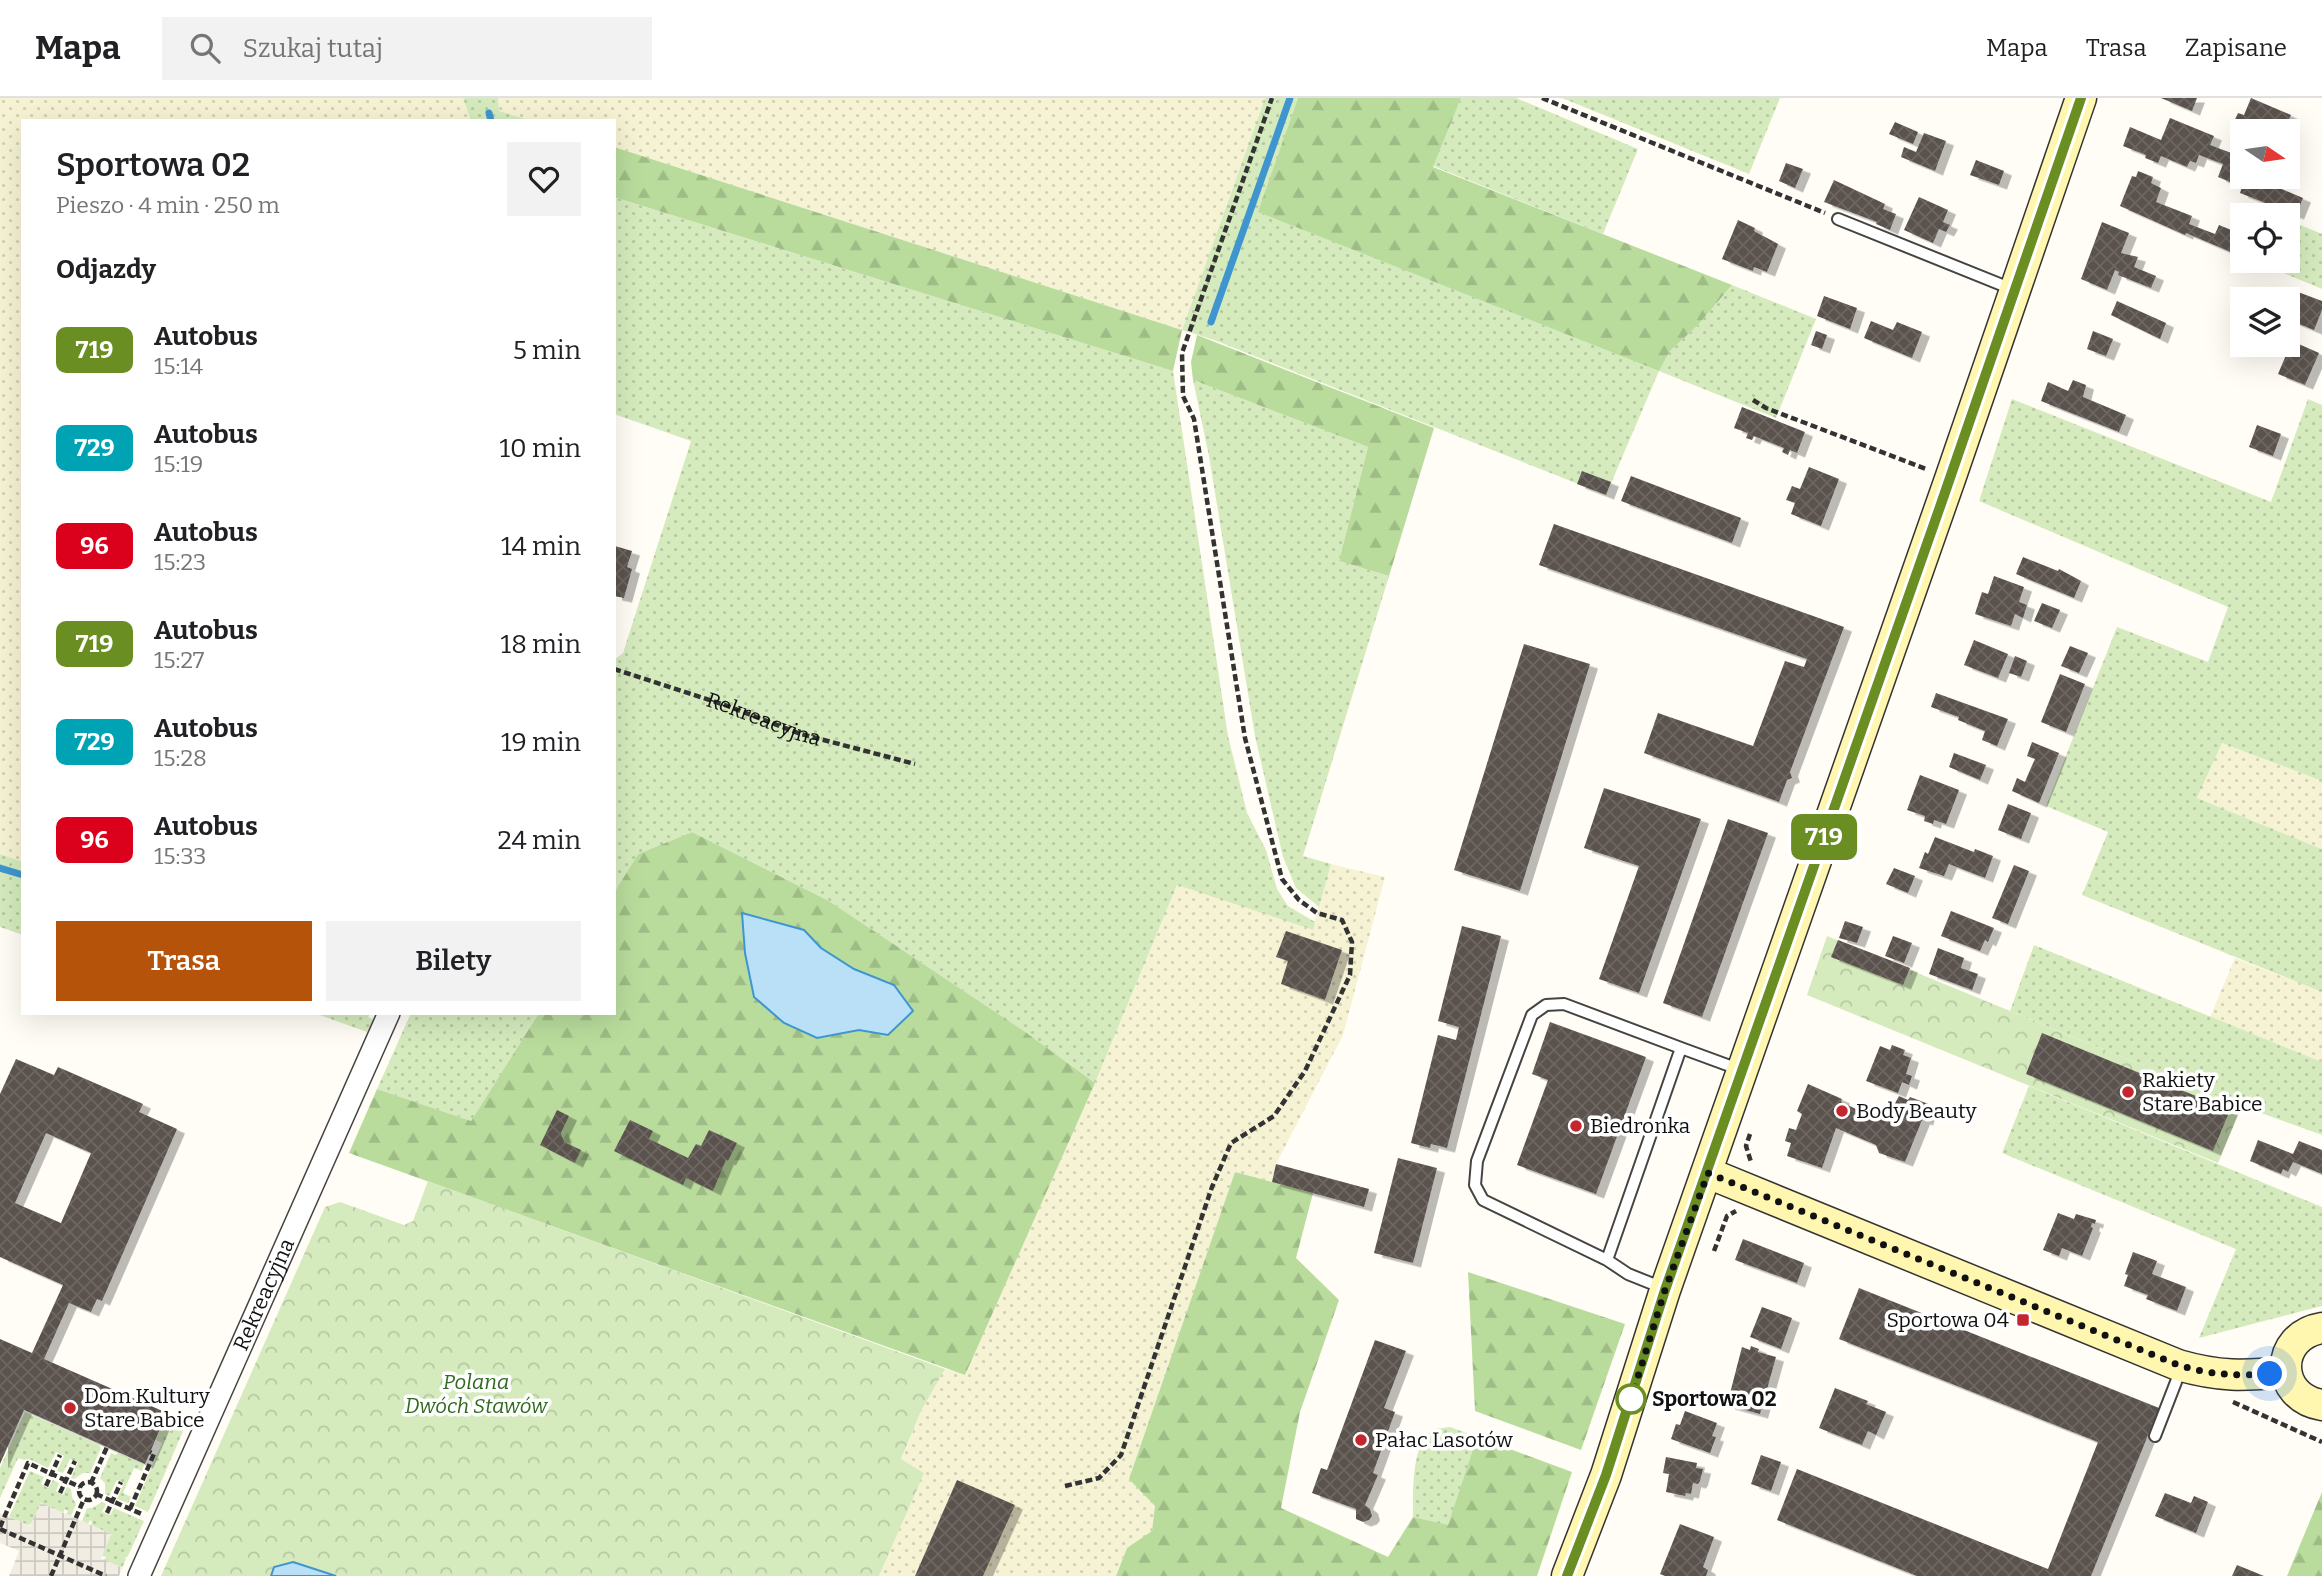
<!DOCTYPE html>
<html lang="pl">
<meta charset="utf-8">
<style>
body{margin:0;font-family:Bitter,serif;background:#f2f2f2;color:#202124;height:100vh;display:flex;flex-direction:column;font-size:26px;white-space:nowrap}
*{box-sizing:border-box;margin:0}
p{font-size:23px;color:#757577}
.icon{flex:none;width:38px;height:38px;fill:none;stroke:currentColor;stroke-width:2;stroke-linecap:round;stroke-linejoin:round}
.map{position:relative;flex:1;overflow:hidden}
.side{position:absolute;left:21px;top:21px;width:595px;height:896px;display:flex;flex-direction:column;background:#fff;border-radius:0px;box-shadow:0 7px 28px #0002}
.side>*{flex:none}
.badge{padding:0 14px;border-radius:10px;font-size:24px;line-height:46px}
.needle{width:46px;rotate:103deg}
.controls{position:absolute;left:2230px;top:21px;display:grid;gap:14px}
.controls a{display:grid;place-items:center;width:70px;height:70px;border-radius:0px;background:#fff;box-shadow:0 7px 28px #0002;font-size:35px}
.you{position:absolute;width:35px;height:35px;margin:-18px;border:5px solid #fff;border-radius:50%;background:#1a73e8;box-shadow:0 0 0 10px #1a73e833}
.map>.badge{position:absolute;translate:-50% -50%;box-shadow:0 0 0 4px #fff}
h2{padding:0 35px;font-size:26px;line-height:63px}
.round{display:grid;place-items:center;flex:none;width:74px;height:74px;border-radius:0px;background:#f2f2f2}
.head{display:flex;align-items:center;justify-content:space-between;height:119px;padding:0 35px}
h1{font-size:33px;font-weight:600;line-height:52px}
.cta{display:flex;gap:14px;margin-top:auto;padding:14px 35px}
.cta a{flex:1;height:80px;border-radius:0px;background:#b45309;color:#fff;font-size:28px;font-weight:600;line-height:80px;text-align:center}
.cta a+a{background:#f2f2f2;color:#202124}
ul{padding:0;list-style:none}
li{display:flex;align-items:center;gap:21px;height:98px;padding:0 35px}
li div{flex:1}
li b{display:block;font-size:26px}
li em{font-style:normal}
li .badge{min-width:77px;font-weight:700;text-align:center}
header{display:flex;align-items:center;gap:42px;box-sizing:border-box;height:98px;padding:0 35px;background:#fff;border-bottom:2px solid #e0e0e0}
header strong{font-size:33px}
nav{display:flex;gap:38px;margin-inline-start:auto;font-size:24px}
.search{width:490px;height:63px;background:#f2f2f2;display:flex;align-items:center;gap:18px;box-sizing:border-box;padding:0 24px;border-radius:0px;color:#757577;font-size:26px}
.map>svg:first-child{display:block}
.farmland{fill:url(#farmland-dots)}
.grass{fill:url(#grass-dots)}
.forest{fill:url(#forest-firs)}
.park{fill:url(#park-crowns)}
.plaza{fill:url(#plaza-grid)}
.water{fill:#b9e0f7;stroke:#3f96cf;stroke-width:2}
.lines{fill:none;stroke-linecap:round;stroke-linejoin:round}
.stream{stroke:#3f96cf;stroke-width:7}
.building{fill:url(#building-cross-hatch);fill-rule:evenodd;filter:url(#shadow)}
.lane-casing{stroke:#444;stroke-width:14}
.street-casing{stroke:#444;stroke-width:24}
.secondary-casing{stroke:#333;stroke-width:33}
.path{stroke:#333;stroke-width:4.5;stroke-dasharray:7 3.5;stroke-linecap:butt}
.lane{stroke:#fff;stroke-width:10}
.street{stroke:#fff;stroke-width:21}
.secondary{stroke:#fff6b0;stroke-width:30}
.line-casing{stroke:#fff;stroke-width:16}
.line{stroke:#6b8e23;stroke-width:10}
.walk{stroke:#111;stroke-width:7;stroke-dasharray:0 12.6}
.poi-dot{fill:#c4262e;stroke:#fff;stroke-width:2.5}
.stop-dot{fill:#fff;stroke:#6b8e23;stroke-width:3.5}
.labels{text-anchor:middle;stroke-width:7;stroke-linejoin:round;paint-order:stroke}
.street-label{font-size:21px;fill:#111;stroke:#fff}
.poi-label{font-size:21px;fill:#111;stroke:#fff;text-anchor:start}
.park-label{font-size:21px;font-style:italic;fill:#2f6b1f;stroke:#fff}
.stop-label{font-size:21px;font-weight:bold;fill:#111;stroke:#fff;text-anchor:start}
</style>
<header>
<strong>Mapa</strong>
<div class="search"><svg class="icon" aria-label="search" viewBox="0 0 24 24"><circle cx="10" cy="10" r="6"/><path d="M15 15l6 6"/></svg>Szukaj tutaj</div>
<nav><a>Mapa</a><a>Trasa</a><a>Zapisane</a></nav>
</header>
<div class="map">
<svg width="2322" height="1478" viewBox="0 0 2322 1478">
<defs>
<pattern id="farmland-dots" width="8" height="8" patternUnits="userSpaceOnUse" patternTransform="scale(1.75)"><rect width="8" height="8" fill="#f6f3d4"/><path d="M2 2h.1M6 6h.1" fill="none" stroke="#d2cfb5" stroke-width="1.8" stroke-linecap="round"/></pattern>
<pattern id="grass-dots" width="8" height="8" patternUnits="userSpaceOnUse" patternTransform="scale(1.75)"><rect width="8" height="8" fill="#d5ebbd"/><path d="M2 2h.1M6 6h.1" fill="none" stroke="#b6c8a1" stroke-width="1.8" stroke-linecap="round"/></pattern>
<pattern id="forest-firs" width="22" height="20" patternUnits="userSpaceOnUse" patternTransform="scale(1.75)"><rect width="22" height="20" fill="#b9dc9c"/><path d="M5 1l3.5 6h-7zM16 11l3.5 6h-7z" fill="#9ebc85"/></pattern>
<pattern id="park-crowns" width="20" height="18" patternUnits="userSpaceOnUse" patternTransform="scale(1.75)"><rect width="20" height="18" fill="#d5ebbd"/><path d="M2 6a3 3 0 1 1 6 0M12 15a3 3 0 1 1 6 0" fill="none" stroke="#b6c8a1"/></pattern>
<pattern id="plaza-grid" width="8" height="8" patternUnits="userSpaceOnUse" patternTransform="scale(1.75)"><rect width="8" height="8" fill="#f1ede2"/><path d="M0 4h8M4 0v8" fill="none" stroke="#cecac1"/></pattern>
<pattern id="building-cross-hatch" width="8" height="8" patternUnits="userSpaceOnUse" patternTransform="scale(1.75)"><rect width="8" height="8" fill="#5a524d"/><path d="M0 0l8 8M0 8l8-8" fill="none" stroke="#6d6662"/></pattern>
<filter id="shadow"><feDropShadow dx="8" dy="4.5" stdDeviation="0" flood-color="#0004"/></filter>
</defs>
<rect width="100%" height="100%" fill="#fffdf5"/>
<path class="farmland" d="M0,0h463l8,23h-448v741l-23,-8z
M498,0h767l-83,232 -568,-183v-26h-80l-35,-10z
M2222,645l100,38v68l-125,-51z
M1331,766l54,13 -42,158 -67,129 -4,18 -37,-10 -106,307 26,27 -3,26 -25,16 -11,28h-237l44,-103 -22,-13 20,-49 24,-42 20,5 130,-291 82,-198 135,45z
M2235,860l87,34v70l-112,-45z"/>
<path class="grass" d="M463,0h35l1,13 34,10h-62z
M1265,0h33l-39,114 400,159 11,-20 28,-26 34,-40 84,34 -40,99 -117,-47 -53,124 -392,-155 -32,-10z
M1461,0h55l122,51 -35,85 -170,-68z
M1562,0h218l-31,76z
M614,99l559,174 55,365 19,77 19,37 11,39 11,17 27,16 -2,8 -136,-45 -82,198 -71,-52 -195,-130 -137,-69 -54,22 -24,39v-233l9,-7 68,-212 -77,-27z
M2293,124l29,12v55l-48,-20 3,-8h10v-25z
M1193,282l175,67 -29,114 50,15 -86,280 28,8 -12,43 -23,-19 -13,-31 -28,-121 -46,-280z
M2012,301l259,103 37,-103 14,6v376l-100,-38 -25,55 125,51v143l-240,-97 26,-63 -62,-26 71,-179 91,35 20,-55 -249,-106z
M0,756l23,8v73l-23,-8z
M2034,847l288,117v73l-80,-29 -232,-95z
M314,915h56l-2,4 6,3 -7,12z
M411,915h128l-68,108 -94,-32z
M2029,988l293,121v99l-123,32 37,-89 -234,-96z
M25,1314l74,33 2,3 -11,25h-7l-9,6 -3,-1 7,-16 -8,-3 -7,14 -6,-2 7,-15 -8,-4 -8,16 -19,-9 -5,1 -6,-2 -18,40v-30z
M167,1315l20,9 -39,90 -13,-6 27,-63 -6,-3z
M1450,1329l27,10 -29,89 -35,-9c0,-21 -2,-76 20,-87 4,-2 12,-2 17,-3z
M111,1355l5,2 2,-2 26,12 -2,6 -8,-3 -11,25 8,4 -3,6 -11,-4 7,-16 -7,-3 -8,16 -4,-2v-11l-5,-5z
M30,1373l14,6 -3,7 7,4 5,-8 6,3 -3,8 7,4 4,-8 4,2 1,8 4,7 -5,12 -5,-2 2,-3 -3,-2 -2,4 -22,-10 -10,21 -3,1 -19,-8z
M102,1404l4,2 -4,8 8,3 4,-7 30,13 -16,35 -3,2 1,1 -4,9 -18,-8 2,-3 -4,-1 9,-22 -20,-9 1,-3 -2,-2 -2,4 -6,-3 5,-13h5z"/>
<path class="forest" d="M1298,0h163l-28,69 299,118 -34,40 -28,26 -11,20 -401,-159z
M614,49l568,183 -9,41 -559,-174z
M1197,237l237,93 -45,148 -50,-15 29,-114 -175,-67 -2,-18z
M692,734l137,69 195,130 71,52 -130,292 -616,-222 28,-64 94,32 68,-108h75v-120l24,-39z
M1235,1074l78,21 -17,65 43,42 -39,112 -19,96 107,49 25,-40 35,8 29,-88 95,35 -35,104h-421l11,-28 25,-17 3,-25 -26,-27z
M1468,1174l157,52 -44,126 -106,-39z
M2322,1394v84h-35z"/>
<path class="park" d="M1827,838l415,170 -24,57 -411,-168z
M428,1083l517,188 -24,42 -20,48 23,14 -45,103h-718l164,-369 15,-5 64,23 9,-4z"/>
<path class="plaza" d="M41,1405l70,31 -10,24 21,10 -3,8h-110l10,-25 -19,-8v-30l30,13z"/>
<path class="water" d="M742,815l62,17 17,18 33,21 40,16 19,26 -25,24 -29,-5 -42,8 -33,-15 -30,-26 -9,-44z
M293,1464l43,14h-65l3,-9z"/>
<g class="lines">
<path class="stream" d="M489,15l2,8
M1211,224l79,-224
M0,770l23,7"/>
</g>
<path class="building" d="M2161,0h36l-5,13z
M2251,0l40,17 -7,16h-40l-12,-5 6,-13 6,2z
M2170,20l44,18 -4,9 32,12v20h11l50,21 -7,17 -56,-22 2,-6 -24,-10 5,-13 -24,-9 -3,8 -6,-2 -3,6 -26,-11 -3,7 -13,-5 1,-3 -23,-9 7,-19 31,13z
M1895,24l23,10 -5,12 -24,-10z
M1924,35l22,8 -11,30 -34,-14 3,-10 12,5z
M1976,62l28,11 -5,14 -29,-10z
M1786,65l17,6 -8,19 -16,-7z
M2138,73l15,6 -2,6 10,5 -5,14 36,14 -3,8 26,10 4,-9 22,9 -8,19 -47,-20 -1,2 -65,-29 12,-30 4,1z
M1834,82l51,24 -2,5 13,5 -6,16 -14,-6 1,-2 -53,-20z
M1919,99l29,13 -5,12 7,3 -4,7 -7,-3 -6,14 -29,-13z
M1738,122l17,8 -1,3 24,13 -11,28 -13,-5 -1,4 -31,-12z
M2102,124l27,11 -8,20 17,4 -4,10 22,9 -5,12 -33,-13 1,-3 -4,-2 -8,20 -26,-11z
M2298,194l24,9v9l-8,20 -27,-11 4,-10 -4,-2v-5l3,-5 5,2z
M1824,198l33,12 -7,21 -33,-13z
M2117,203l49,22 -6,16 -49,-24z
M1871,223l22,9 4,-8 25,10 -10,26 -48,-20z
M1816,233l11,4 -5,14 -11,-4z
M2093,233l20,8 -7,17 -19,-7z
M2292,243l27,12 -14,32 -27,-11z
M2073,282l13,5 -3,12 43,18 -7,17 -78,-31 7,-19 20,9z
M1742,309l63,25 -8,21 -7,-3 -2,5 -6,-3 2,-4 -30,-12 -2,4 -6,-2 2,-5 -14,-5z
M2257,327l24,9 -8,22 -24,-9z
M1809,369l30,12 -18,47 -30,-12 4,-11 -9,-3 6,-14 8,3z
M1582,373l29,11 -5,13 -29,-11z
M1631,378l110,42 -9,25 -111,-42z
M1554,426l290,103 -54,145 2,6 -5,2 -8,22 -135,-49 14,-40 95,33 32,-85 19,6 3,-8 -268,-94z
M615,448l17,5 -5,16 5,2 -8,29 -10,-2z
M2023,459l35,14 1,-2 22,12 -7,17 -58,-24z
M1994,478l30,11 -5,15 8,3 -4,13 -8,-4 -4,12 -36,-12 7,-22 6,2z
M2042,505l18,7 -8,18 -18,-7z
M1974,542l34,14 -10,24 -34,-13z
M1524,546l66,20 -70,227 -66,-21z
M2070,548l18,7 -9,20 -18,-7z
M2015,558l12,5 -6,16 -12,-4z
M2060,576l25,10 -19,48 -25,-10z
M1936,595l72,26 -11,27 -15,-6 3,-9 -27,-11 1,-3 -28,-10z
M2032,644l27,11 -20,50 -27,-12 5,-13 8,4 5,-12 5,-11 -8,-3z
M1954,655l32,12 -6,15 -31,-13z
M1920,677l39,15 -13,34 -12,-4 -1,4 -9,-3 1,-5 -18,-6z
M1604,690l97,31 -62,174 -40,-14 40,-113 -55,-18z
M2008,706l23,9 -10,26 -23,-9z
M1728,721l40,14 -66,184 -39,-14z
M1935,739l39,15 1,-3 18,7 -8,22 -36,-14 -5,12 -25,-8 6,-16 3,2z
M2014,767l15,6 -21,53 -16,-6z
M1894,770l21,8 -7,17 -22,-9z
M1951,813l43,17 -6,14 -3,-2 -5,11 -39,-15z
M1845,823l18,6 -6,16 -18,-5z
M1462,828l39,10 -54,212 -16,-4 -1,4 -19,-5 27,-108 18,5 3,-13 -21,-6z
M1286,833l56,19 -17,50 -44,-16 7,-23 -12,-4z
M1893,838l19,7 -8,20 -19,-7z
M1838,842l72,28 -7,17 -72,-28z
M1938,850l26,10 -3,10 17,6 -6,16 -43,-16z
M1550,924l96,35 -50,137 -79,-29 31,-85 -16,-6z
M2042,935l188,77 -17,41 -187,-77z
M1892,947l13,5 -2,5 8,3 -5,16 6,2 -3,9 -7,-3 -4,11 -32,-12 14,-35 10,4z
M16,961l38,16 4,-8 85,37 -4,8 38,17 -75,172 -5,-2 -6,13 -22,-9 -25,56 123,54 -22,51 -121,-54 -24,54v-125l32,14 31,-68 -63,-28v-163zM46,1035l45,20 -30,70 -46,-20z
M1808,986l34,15 -1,3 15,7 1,-3 30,12 12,-22 9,4 2,-3 21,8 -6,16 -3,-1 -17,42 -26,-9 -3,-8 -40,-17 -14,40 -35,-12 4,-13 -6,-2 4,-13 7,2 6,-16 -5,-3z
M557,1012l12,6 -8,17 3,9 17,8 -6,13 -35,-18z
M630,1022l23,11 -4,8 39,19 8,-14 5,2 8,-16 28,13 -9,18 -2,-1 -13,31 -27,-13 -3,7 -69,-34z
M2258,1042l35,14 6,-13 23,9v24l-29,-12 -5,10 -5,-3 -2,5 -31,-13z
M1398,1060l39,10 -24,95 -39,-10z
M1276,1066l93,25 -5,18 -92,-25z
M2058,1115l16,6 2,-5 20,6 -1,4 -3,-1 -1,4 2,1 -11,28 -20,-8 -3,8 -16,-6z
M1743,1141l61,24 -7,20 -62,-23z
M2133,1154l24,9 -5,13 34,13 -9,24 -31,-12 2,-4 -24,-9 4,-11 -3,-1z
M1859,1190l300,120 -68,168h-174l-140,-56 20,-51 251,100 50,-127 -259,-103z
M1762,1209l30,11 -11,31 -31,-12z
M1375,1242l31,11 -22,57 11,4 -22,61 5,2 -13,30 5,4 2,7 -3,4 -6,2 -7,-3v-10l-44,-16 9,-25 6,2z
M1751,1248l8,3 -1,3 18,5 -16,57 -33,-9 15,-58 8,3z
M1835,1290l33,13 -2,3 20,8 -10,23 -8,-4 -6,14 -43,-17z
M1685,1313l32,12 -5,13 4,1 -6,16 -39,-14 5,-15 4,1z
M1761,1357l20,7 -10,29 -20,-7z
M1666,1359l31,6 -1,5 7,1 -3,12 -2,3 -5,-1 -2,11 -5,-1 -1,3 -19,-4 3,-18 -6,-1z
M957,1382l58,25 -32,71h-68z
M2165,1395l26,10 3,-7 14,6 -12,31 -41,-17z
M1680,1426l34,13 -11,30 5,3 -2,6h-41l-5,-2z
M2237,1467l27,11h-32z"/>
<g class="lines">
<defs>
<path id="lane" d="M1838,121l174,70
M1607,1162l-124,-60 -8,-15 2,-24 55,-146 14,-10 18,-1 117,44
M1663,1190l-35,-14 -21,-14 74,-212 60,22
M2155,1338l26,-67"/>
<g id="street">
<path id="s2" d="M139,1478l250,-563"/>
</g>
<path id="secondary" d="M1708,1075l470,192c42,12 65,11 108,7
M2322,1230c-48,8 -48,69 0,77
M1567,1478l39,-101 59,-185 285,-811 131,-381"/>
</defs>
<use href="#lane" class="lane-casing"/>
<use href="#street" class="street-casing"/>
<use href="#secondary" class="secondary-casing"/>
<g class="path">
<path d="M1542,0l283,115"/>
<path d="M1753,302l13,8 160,61"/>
<path id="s1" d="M614,571l111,36 76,29 114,30"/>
<path d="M1750,1036l-4,12 5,16"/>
<path d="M1714,1153l13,-35 9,-5"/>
<path d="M2233,1304l89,40"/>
<circle cx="88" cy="1393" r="9"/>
<path d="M91,1385l16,-36"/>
<path d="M46,1388l14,-31"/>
<path d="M1065,1388l34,-8 22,-23 91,-268 19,-44 43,-27 31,-45 45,-96 2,-33 -10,-22 -25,-7 -18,-13 -17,-21 -37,-141 -51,-319 -11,-23 -1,-43 90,-255"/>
<path d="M60,1395l15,-32"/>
<path d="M96,1396l48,21"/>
<path d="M130,1411l24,-55 -4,-2"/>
<path d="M107,1415l14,-31"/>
<path d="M0,1429l28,-64 52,24"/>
<path d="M0,1431l106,47"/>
<path d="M51,1478l33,-77"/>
</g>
<use href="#lane" class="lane"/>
<use href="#street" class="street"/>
<use href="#secondary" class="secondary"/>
</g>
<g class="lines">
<defs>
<path id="line" d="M1567,1478l39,-101 59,-185 276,-786 140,-406"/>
</defs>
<use href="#line" class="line-casing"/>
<use href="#line" class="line"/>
<path class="walk" d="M1631,1301l34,-109 43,-117 470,192c34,10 56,11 92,9"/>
</g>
<g class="poi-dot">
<circle cx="2128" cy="994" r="7"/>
<circle cx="1842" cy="1013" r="7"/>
<circle cx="1576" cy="1028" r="7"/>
<rect x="2016" y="1215" width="14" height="14" rx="3.5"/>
<circle cx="70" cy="1310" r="7"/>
<circle cx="1361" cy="1342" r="7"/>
</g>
<circle class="stop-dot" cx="1631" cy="1301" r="14"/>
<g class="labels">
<g class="street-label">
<text dy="7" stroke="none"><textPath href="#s1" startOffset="158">Rekreacyjna</textPath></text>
<text dy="7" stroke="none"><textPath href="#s2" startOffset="308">Rekreacyjna</textPath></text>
</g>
<g class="poi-label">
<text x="2142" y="989">Rakiety<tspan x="2142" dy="24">Stare Babice</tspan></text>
<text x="1856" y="1020">Body Beauty</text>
<text x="1590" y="1035">Biedronka</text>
<text x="2009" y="1229" text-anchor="end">Sportowa 04</text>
<text x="84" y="1305">Dom Kultury<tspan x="84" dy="24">Stare Babice</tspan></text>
<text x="1375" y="1349">Pałac Lasotów</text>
</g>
<g class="park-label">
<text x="476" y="1291">Polana<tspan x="476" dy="24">Dwóch Stawów</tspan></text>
</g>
<g class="stop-label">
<text x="1652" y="1308">Sportowa 02</text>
</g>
</g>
</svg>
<div class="controls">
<a><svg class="needle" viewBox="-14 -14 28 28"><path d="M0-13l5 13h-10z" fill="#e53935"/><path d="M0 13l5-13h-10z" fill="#757577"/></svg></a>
<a><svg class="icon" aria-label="locate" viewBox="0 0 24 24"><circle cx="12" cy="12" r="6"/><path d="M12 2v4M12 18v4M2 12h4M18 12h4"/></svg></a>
<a><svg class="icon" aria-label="layers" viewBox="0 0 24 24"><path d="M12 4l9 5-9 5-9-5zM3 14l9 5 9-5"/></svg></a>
</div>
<div class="you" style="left:2270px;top:1276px"></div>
<b class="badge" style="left:1824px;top:739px;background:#6b8e23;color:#fff">719</b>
<section class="side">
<div class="head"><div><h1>Sportowa 02</h1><p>Pieszo · 4 min · 250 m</p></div><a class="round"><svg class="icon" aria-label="heart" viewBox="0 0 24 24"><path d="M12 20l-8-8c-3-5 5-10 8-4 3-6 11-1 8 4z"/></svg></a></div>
<h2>Odjazdy</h2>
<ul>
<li><span class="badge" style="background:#6b8e23;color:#fff">719</span><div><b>Autobus</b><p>15:14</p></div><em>5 min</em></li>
<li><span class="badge" style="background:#00a3b4;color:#fff">729</span><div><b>Autobus</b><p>15:19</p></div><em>10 min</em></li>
<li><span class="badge" style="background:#db001b;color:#fff">96</span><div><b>Autobus</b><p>15:23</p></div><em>14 min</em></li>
<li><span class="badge" style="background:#6b8e23;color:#fff">719</span><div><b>Autobus</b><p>15:27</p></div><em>18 min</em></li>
<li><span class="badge" style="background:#00a3b4;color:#fff">729</span><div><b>Autobus</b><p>15:28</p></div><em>19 min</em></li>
<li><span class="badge" style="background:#db001b;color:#fff">96</span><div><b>Autobus</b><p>15:33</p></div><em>24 min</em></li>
</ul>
<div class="cta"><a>Trasa</a><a>Bilety</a></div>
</section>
</div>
